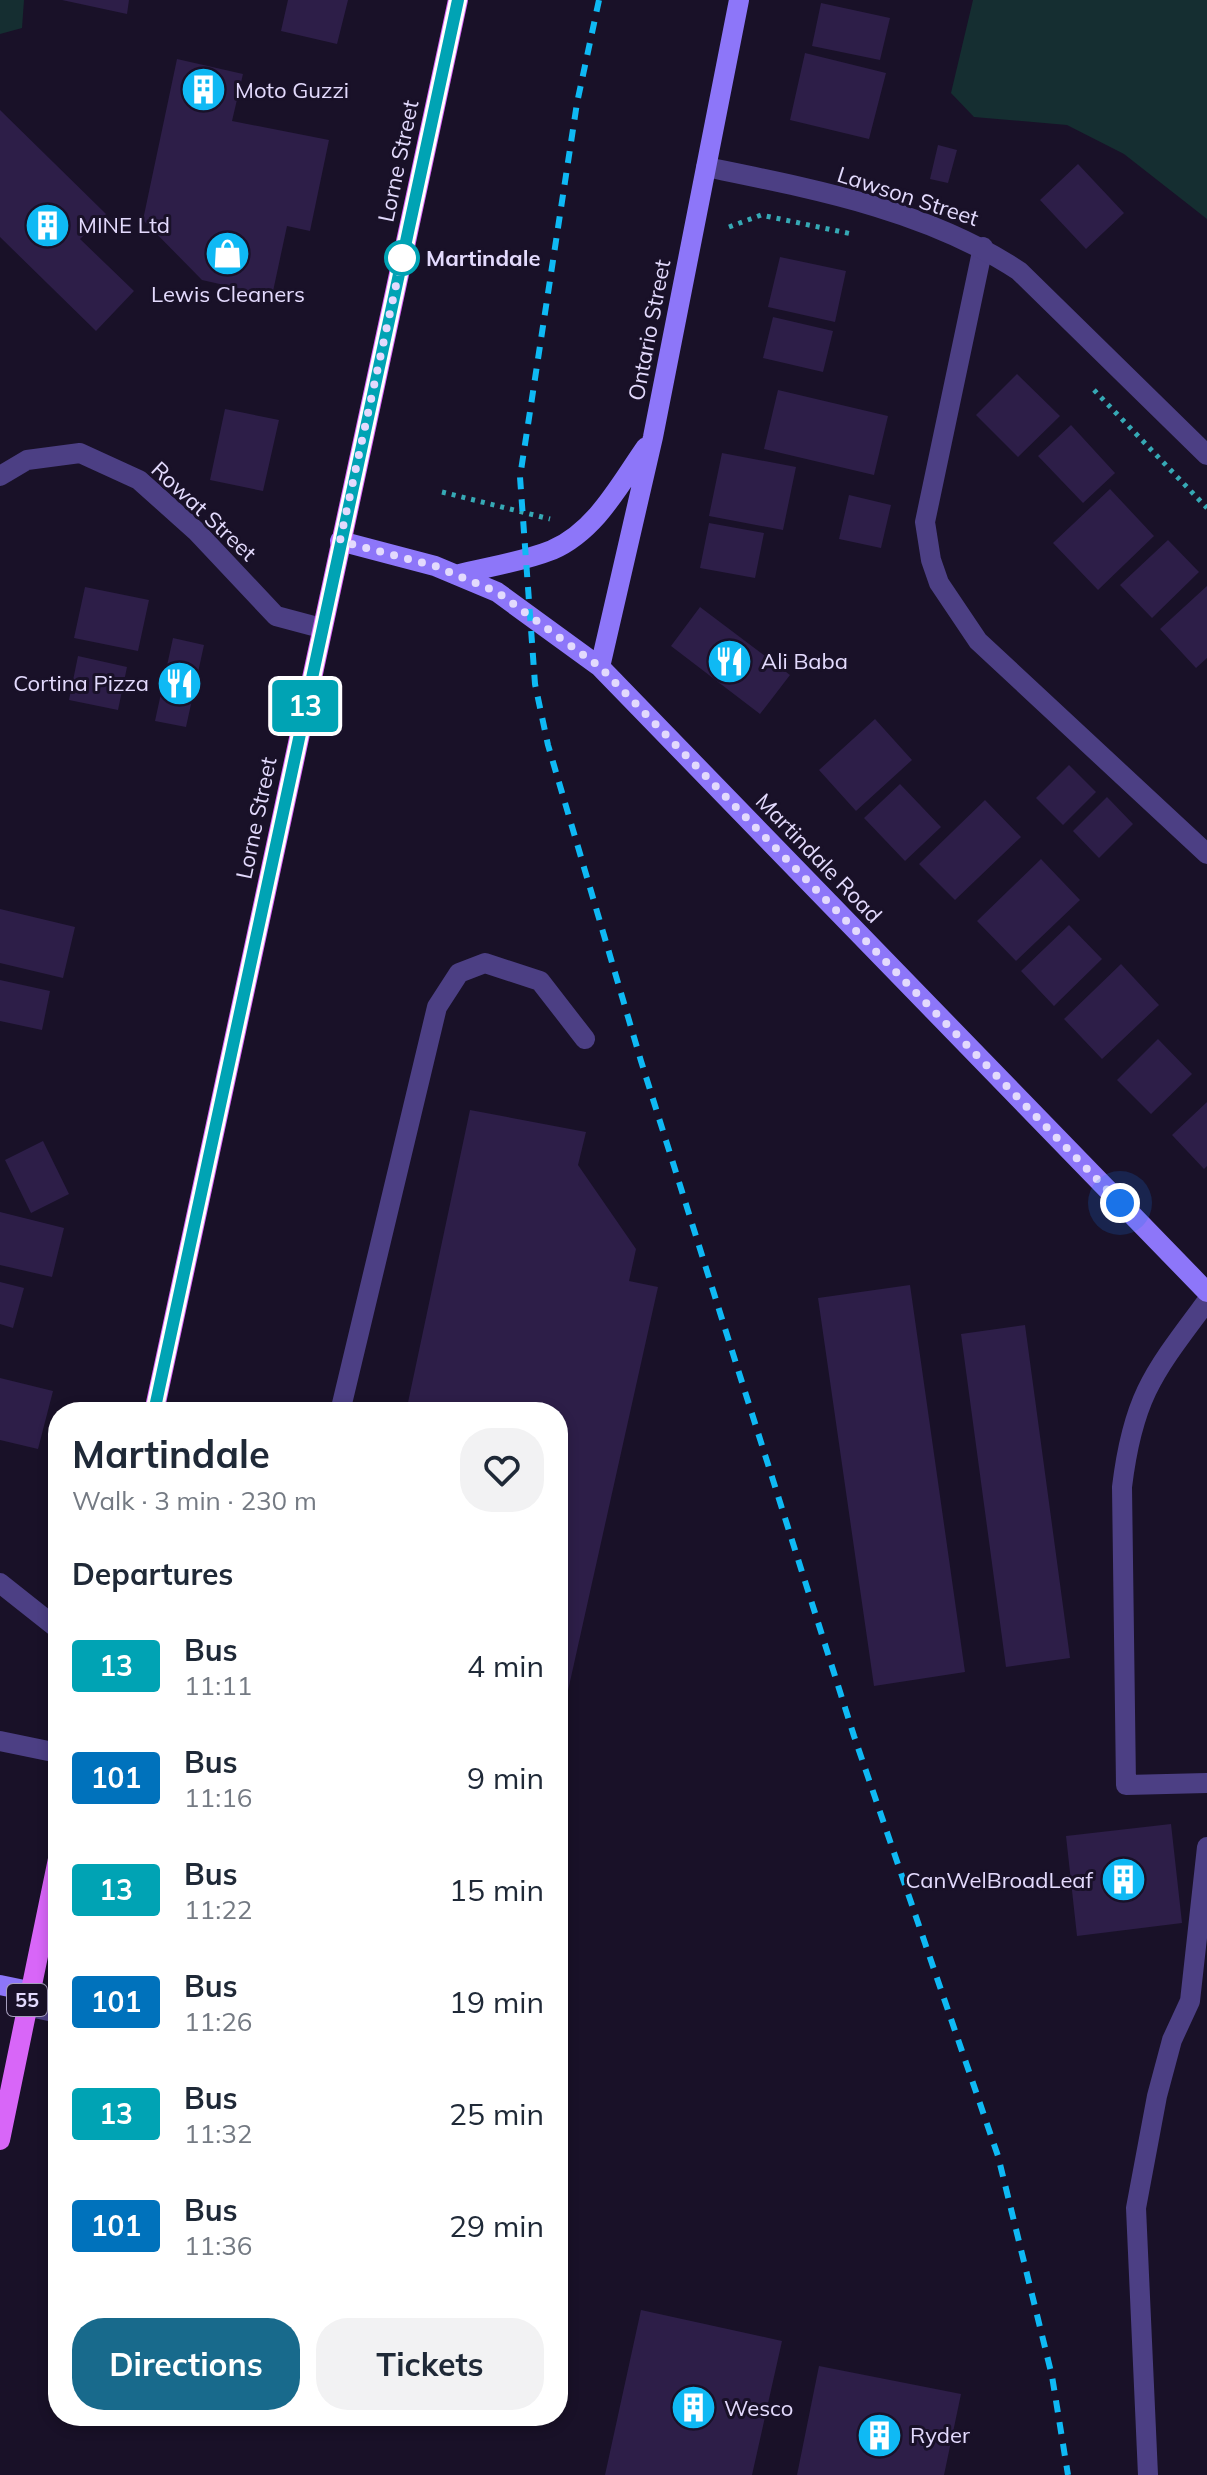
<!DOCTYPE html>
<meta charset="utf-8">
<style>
body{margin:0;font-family:Mulish,sans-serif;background:#f2f2f3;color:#1f2937;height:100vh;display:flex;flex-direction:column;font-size:30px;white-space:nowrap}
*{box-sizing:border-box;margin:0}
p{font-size:26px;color:#747a83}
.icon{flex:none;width:44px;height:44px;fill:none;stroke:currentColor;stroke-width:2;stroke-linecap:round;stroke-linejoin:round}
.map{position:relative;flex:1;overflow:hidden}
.panel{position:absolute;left:48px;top:1402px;width:520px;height:1024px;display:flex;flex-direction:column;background:#fff;border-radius:32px;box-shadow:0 4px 12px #0003}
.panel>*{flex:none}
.badge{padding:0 16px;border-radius:6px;font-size:28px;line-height:52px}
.you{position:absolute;width:40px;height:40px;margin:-20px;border:6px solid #fff;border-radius:50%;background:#1a73e8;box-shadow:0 0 0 12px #1a73e833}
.map>.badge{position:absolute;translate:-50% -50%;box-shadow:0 0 0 4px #fff}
h2{padding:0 24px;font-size:30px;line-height:72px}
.round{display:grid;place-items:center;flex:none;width:84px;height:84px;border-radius:32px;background:#f2f2f3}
.headline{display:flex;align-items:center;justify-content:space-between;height:136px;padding:0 24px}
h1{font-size:38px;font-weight:700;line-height:60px}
.button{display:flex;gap:16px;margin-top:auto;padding:16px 24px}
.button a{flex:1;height:92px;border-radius:32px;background:#186a8c;color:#fff;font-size:32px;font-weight:700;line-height:92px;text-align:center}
.button a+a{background:#f2f2f3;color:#1f2937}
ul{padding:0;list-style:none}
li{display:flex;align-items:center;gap:24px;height:112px;padding:0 24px}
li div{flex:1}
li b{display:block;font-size:30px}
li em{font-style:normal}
li .badge{min-width:88px;font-weight:700;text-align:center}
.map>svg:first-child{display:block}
.green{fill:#152e31}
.building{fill:#2d1e48}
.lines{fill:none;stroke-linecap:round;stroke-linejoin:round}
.path{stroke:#36a9b5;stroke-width:5;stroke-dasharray:4 6;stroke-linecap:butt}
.lane{stroke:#4c3f84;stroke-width:20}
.street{stroke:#4c3f84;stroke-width:20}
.secondary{stroke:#8d76f9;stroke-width:20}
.primary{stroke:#d866f8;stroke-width:20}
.rail{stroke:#0fb9f4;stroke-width:6;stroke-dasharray:12 10;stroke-linecap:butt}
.line-casing{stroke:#fff;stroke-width:18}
.line{stroke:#00a3b4;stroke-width:12}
.walk{stroke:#e3dafd;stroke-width:8;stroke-dasharray:0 14.4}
.stop-dot{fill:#fff;stroke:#00a3b4;stroke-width:4}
.labels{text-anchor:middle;stroke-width:6;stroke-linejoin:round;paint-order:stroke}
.shield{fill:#191128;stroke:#a69ebd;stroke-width:2}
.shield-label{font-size:20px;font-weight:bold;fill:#e3dafd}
.poi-label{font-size:22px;fill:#e3dafd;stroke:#191128;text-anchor:start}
.street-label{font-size:22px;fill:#e3dafd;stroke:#191128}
.stop-label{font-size:22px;font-weight:bold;fill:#e3dafd;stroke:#191128;text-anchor:start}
</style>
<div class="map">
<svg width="1207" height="2475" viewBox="0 0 1207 2475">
<rect width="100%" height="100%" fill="#191128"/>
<path class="green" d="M0,0h24l-2,28 -22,6z
M973,0h234v219l-83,-65 -57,-29 -93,-8 -23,-24z"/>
<path class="building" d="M62,0h67l-2,14z
M288,0h60l-11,44 -56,-13z
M821,3l69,15 -10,42 -68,-14z
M805,53l81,20 -17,66 -79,-19z
M177,59l66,15 -11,47 97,19 -19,91 -23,-5 -15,70 -70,-16 -59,-60z
M0,110l106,104 -26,25 54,52 -38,40 -96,-94z
M938,145l19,5 -9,33 -18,-4z
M1078,164l46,49 -38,36 -46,-49z
M780,257l66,14 -11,51 -67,-15z
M773,317l60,14 -10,41 -60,-14z
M1017,374l43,42 -42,41 -42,-42z
M778,390l110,26 -14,59 -110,-26z
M225,409l54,11 -16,71 -53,-11z
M1071,425l44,48 -32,30 -45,-47z
M722,453l74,14 -13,63 -74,-14z
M1110,489l44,47 -56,54 -45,-47z
M849,495l42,10 -10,43 -42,-9z
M709,523l55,10 -9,45 -55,-10z
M1168,540l31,32 -47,46 -32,-33z
M1207,586v72l-11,10 -36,-39z
M85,587l64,13 -11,51 -64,-13z
M700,607l90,68 -30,39 -89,-68z
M173,638l31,7 -18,82 -31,-6z
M78,656l49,11 -9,43 -49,-10z
M875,719l37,41 -56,51 -37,-41z
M1069,765l27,27 -33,33 -27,-27z
M900,784l41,43 -36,34 -41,-43z
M1107,797l26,27 -34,34 -26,-27z
M985,800l36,37 -66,63 -36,-36z
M1041,859l39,41 -64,61 -39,-40z
M0,909l75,18 -12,51 -63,-15z
M1069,925l33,34 -48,47 -33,-35z
M1121,964l38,41 -57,54 -38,-40z
M0,980l50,11 -8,39 -42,-9z
M1158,1039l34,35 -41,40 -34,-34z
M1207,1102v64l-3,3 -32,-34z
M470,1110l116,22 -8,33 58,84 -7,32 29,6 -99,444 -1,-319h-152z
M43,1141l26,53 -38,19 -26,-53z
M0,1212l64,16 -12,49 -52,-12z
M0,1282l24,6 -11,40 -13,-4z
M910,1285l55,387 -91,14 -56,-388z
M1025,1325l45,333 -64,9 -45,-333z
M0,1378l53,13 -15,58 -38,-9z
M1171,1824l11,99 -105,13 -11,-100z
M641,2310l141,31 -30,134h-147z
M819,2366l142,28 -17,81h-147z"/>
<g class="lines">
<path class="path" d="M729,227l32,-12 91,19
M1094,390l113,118
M442,492l108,27"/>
<path class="lane" d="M983,247l-58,275 6,38 8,23 39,58 229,213
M1207,1301c-53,71 -74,95 -85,186l4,298 81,-2
M340,1412l97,-405 22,-34 26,-10 55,18 45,58
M0,1741l58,12
M26,2006l32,7
M1148,2475l-12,-267 21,-112 15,-56 18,-39 17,-154"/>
<path class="street" d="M706,167c107,22 221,43 313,104l188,184
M0,476l27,-16 53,-7 59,27 57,51 80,85 45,12
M0,1583l58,46"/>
<path class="secondary" d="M340,541l95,25 62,26 103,75 607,625
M456,575c31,-8 66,-13 96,-25 44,-19 68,-66 94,-103
M600,667l53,-230 86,-437
M0,1985l29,6"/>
<path class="primary" d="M154,1412l304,-1412
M0,2140l58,-281"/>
<path class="rail" d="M599,0l-22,103 -57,374 15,207 13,61 93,316 81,258 132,417 144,420 54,220 16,99"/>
</g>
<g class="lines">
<defs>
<path id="line" d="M154,1412l304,-1412"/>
</defs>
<use href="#line" class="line-casing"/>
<use href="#line" class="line"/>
<path class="walk" d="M402,258l-62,283 95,25 62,26 103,75 520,536"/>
</g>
<defs>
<symbol id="building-disc" viewBox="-11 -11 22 22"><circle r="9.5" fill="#0fb9f4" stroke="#191128"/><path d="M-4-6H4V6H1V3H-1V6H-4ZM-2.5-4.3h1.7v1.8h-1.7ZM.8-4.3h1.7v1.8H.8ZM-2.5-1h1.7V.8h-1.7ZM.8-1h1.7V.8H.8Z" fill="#fff"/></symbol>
<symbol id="shop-disc" viewBox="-11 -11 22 22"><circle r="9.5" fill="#0fb9f4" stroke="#191128"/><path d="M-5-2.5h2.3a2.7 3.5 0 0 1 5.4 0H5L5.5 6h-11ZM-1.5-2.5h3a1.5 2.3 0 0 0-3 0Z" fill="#fff"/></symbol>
<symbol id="restaurant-disc" viewBox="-11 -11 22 22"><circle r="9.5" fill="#0fb9f4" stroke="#191128"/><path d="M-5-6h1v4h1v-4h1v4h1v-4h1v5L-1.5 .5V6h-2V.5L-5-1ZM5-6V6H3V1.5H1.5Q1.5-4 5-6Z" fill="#fff"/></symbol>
</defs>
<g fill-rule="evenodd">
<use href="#building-disc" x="178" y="64" width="51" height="51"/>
<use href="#building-disc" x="22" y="200" width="51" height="51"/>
<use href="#shop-disc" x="202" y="228" width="51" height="51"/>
<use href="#restaurant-disc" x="704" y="636" width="51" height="51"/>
<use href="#restaurant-disc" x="154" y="658" width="51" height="51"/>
<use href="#building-disc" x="1098" y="1854" width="51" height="51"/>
<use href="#building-disc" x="668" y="2382" width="51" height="51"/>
<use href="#building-disc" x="854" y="2410" width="51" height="51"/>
</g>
<circle class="stop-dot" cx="402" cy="258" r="16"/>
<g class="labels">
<rect class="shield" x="7" y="1984" width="40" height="32" rx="6"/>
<g class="shield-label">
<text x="27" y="2007">55</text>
</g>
<g class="poi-label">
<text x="235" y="98">Moto Guzzi</text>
<text x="78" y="233">MINE Ltd</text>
<text x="228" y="302" text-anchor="middle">Lewis Cleaners</text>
<text x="761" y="669">Ali Baba</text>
<text x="149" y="691" text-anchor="end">Cortina Pizza</text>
<text x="1093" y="1888" text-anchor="end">CanWelBroadLeaf</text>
<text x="724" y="2416">Wesco</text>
<text x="910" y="2443">Ryder</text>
</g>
<g class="street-label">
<text transform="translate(398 161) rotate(-78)" y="8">Lorne Street</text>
<text transform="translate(908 196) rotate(18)" y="8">Lawson Street</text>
<text transform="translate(649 330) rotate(-79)" y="8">Ontario Street</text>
<text transform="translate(204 511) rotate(43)" y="8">Rowat Street</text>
<text transform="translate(256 818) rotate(-78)" y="8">Lorne Street</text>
<text transform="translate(819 858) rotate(46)" y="8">Martindale Road</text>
</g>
<g class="stop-label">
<text x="426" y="266">Martindale</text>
</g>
</g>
</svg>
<div class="you" style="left:1120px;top:1203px"></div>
<b class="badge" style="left:305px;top:706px;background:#00a3b4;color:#fff">13</b>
<section class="panel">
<div class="headline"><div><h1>Martindale</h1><p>Walk · 3 min · 230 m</p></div><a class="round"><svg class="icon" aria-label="heart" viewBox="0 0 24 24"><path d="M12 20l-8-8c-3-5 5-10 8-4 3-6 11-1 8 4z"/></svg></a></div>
<h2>Departures</h2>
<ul>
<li><span class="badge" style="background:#00a3b4;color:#fff">13</span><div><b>Bus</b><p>11:11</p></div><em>4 min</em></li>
<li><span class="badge" style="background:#0072bc;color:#fff">101</span><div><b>Bus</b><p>11:16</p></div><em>9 min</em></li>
<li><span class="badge" style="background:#00a3b4;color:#fff">13</span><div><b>Bus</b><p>11:22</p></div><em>15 min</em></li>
<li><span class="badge" style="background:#0072bc;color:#fff">101</span><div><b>Bus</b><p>11:26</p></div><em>19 min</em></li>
<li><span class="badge" style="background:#00a3b4;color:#fff">13</span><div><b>Bus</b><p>11:32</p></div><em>25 min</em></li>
<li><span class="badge" style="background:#0072bc;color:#fff">101</span><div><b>Bus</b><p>11:36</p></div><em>29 min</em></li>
</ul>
<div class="button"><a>Directions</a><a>Tickets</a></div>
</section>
</div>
